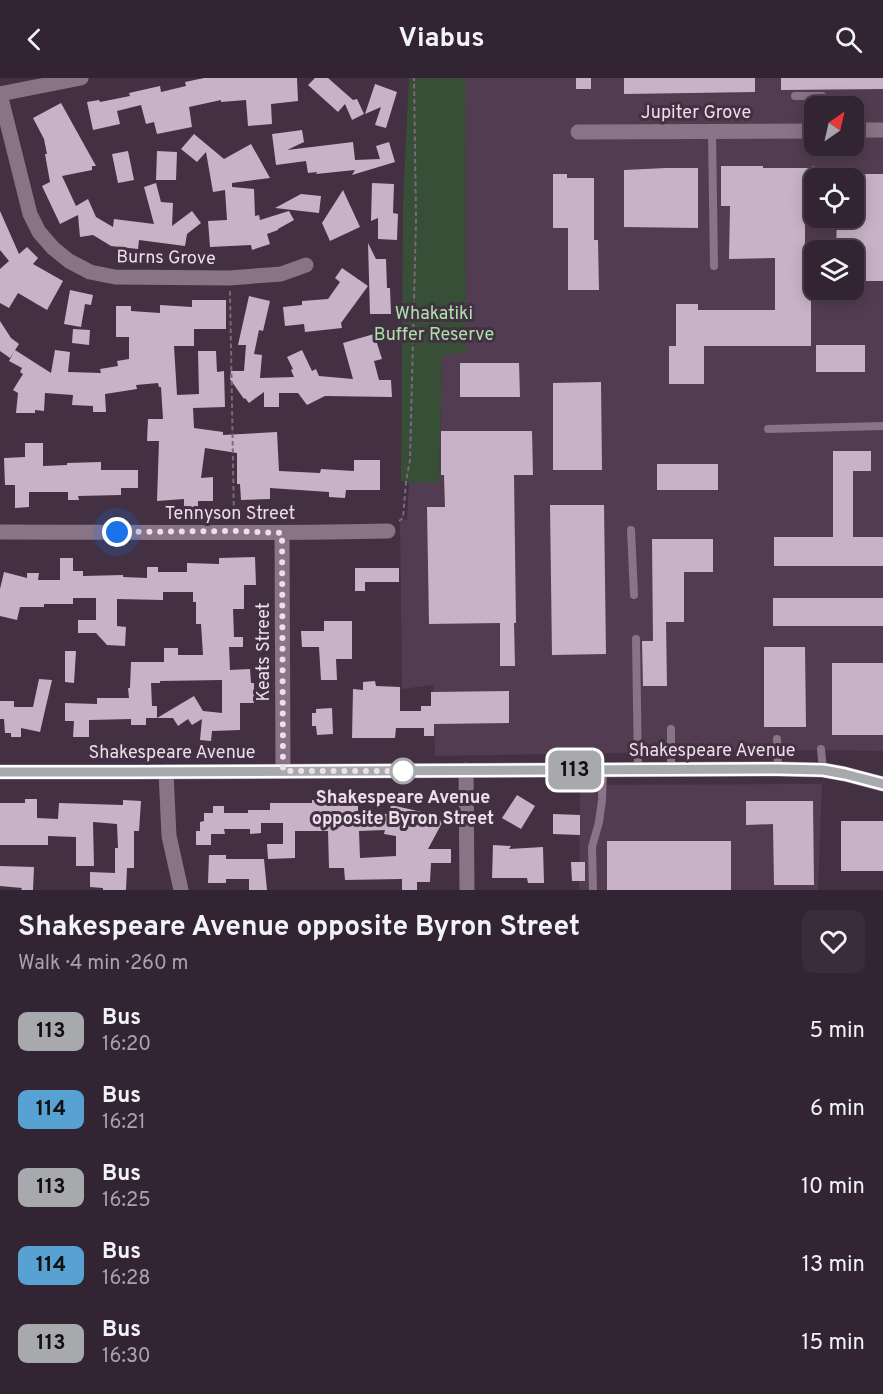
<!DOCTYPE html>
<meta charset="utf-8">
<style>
body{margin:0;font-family:Overpass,sans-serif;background:#3a2c3a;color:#f1f3f6;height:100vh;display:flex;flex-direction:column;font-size:22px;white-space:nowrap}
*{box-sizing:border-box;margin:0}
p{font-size:20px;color:#a8a4ac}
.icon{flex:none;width:33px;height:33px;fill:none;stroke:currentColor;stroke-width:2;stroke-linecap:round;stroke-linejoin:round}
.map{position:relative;height:812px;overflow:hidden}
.sheet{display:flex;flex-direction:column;background:#322432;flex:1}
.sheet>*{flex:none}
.badge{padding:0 12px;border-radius:9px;font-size:21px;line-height:39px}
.needle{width:39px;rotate:34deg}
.tools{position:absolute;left:804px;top:18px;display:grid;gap:12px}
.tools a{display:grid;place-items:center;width:60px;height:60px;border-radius:12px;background:#322432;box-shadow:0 3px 15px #0003,0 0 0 2px #4d414d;font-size:30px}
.you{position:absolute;width:30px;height:30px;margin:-15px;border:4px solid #fff;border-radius:50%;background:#1a73e8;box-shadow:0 0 0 9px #1a73e833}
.map>.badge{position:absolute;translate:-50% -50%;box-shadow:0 0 0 3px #fff}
.round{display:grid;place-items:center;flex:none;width:63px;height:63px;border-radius:12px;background:#3a2c3a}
.head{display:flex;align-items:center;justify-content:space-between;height:102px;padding:0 18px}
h1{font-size:28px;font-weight:700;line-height:45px}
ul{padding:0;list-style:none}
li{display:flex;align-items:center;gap:18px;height:78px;padding:0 18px}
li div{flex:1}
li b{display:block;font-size:22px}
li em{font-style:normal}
li .badge{min-width:66px;font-weight:700;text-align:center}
header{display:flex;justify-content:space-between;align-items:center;height:78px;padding:0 18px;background:#322432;font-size:27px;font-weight:700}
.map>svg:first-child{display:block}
.built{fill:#523c51;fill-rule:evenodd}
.green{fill:#374f37}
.building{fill:#c8b2c8;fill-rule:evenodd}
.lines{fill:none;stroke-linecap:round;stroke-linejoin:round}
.path{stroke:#7a6979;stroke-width:2;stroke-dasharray:4.5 3;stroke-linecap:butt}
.service{stroke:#887387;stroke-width:8}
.minor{stroke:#887387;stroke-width:15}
.tertiary{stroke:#887387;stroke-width:15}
.line-casing{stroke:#fff;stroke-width:14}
.line{stroke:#a8a9ad;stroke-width:9}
.walk{stroke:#ebdfea;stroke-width:6;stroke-dasharray:0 10.8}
.stop-dot{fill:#fff;stroke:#a8a9ad;stroke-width:3}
.labels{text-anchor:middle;stroke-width:6;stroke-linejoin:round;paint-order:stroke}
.street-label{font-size:18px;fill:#ebdfea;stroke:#433042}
.park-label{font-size:18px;fill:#a9e3a8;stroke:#433042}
.stop-label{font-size:18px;font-weight:bold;fill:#ebdfea;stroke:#433042}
</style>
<header><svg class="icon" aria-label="back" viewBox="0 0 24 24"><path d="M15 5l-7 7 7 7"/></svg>Viabus<svg class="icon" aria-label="search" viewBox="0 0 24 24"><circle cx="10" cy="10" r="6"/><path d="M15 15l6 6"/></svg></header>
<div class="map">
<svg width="883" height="812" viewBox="0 0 883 812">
<rect width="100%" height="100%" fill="#433042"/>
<path class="built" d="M465,0h418v673l-64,-1 -384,6 -2,-71 -31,4 -2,-169h7l2,-37 30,-2 3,-126 24,-3zM814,28h40v40h-40zM814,100h40v40h-40zM814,172h40v40h-40z
M822,706l-4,106h-239l1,-105z"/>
<path class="green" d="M409,0h56l1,274 -24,4 -3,126 -30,1 -8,-2 2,-280z"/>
<path class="building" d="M204,0h93l1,23 -27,3 1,20 -24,2 -2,-26 -25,2v-2l-32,7 3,20 -35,7 -3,-12 -8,2 -5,-19 -24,6 3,13 -27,6 -6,-28 12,-2 1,2 30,-6 -1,-3 31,-7 1,6 25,-6 -1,-4z
M315,0h13l25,22 4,-1 7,15 -12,6 -7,-16 -7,8 -30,-27z
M576,0h15v11h-15z
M624,0h131v14l-131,2z
M781,0h102v11l-102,1z
M375,6l22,8 -11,36 -11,-3 6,-18 -16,7z
M61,25l35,63h-4v4l-30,6 14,30 12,-7 8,18 17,10 1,-8 40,5 -10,-37 12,-4 5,19 12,1 -1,23 20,-15 9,12 -14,11 -2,12 -46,-6 -1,9 -27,-3 -18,-11 -13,2 -2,-22 -18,9 -18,-38 8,-4 -5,-28h2l-3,-15 -11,-21z
M302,52l2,12 -17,8 66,-8 2,18 25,-1 -4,-13 13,-4 6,20 -43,13 3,-5 -39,4 1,-2 -9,1 -2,-12 -30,4 -4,-31z
M194,56l30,25 27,-15 19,34 -38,5v4l22,2 1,27 4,-1 1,5 29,-9 5,9 -16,9v1l-11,4 3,10 -18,6 -1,-5 -41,2 -2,-26 19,-1 -2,-30 -12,2 -7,-40 -9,10 -16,-13z
M128,73l6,29 -16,3 -6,-29z
M157,73l20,1 -1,28h-20z
M721,88h42v2h49v-2h33v12h-31v28h-9v52h6v88h-107v38h-35v-38h7v-42h22v6h77v-52l-46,1 1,-53h-9z
M666,90h32v60l-74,-1v-57z
M553,96h14v4h27v62h4l1,50h-31v-62h-15z
M854,96h29v107h-20v-24h-9v-7h-18l1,-32h17z
M372,105l22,1 -1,29 5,1 -1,26 -19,-1v-21l-7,3z
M343,112l17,37 -30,14 -8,-18z
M301,116l20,2 -2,17 -44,-5z
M0,133l19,43 8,-7 11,11 -5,6 30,17 -16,29 -29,-17 -9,15 -9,-5v-34l9,-8 -9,-11z
M368,165l8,16h10l1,29h3l1,26h-21z
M342,190l26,18 -27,37 1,5 -37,4 -1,-8 -19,2 -2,-19 19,-2v-4l26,-2 12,-17 -5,-4z
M70,212l23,5 -2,10 -6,-1 -4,23 -17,-3z
M249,218l21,5 -7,30 -4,-1 -5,24 8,1 -2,23 34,-1 -3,-7 2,-1 -6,-12 15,-7 10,21 4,-2 3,7 34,3 -10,-36 31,-9 8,25 -8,2 5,19h12l1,17 -67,-1 -18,9 -9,-12h-19v14h-15v-15l-15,11 -4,-5 -1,1 -14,-20 1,-8h13l2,-26h-8z
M192,222h34v29h-32v17h-20l3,49 22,-1 -1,-43h18l1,21 7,-1 1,36 -32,1 1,20 29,4v3l54,-3 2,39 41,2 1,-4 33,2v-11h26v30h-34l-1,8 -16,-1v-5l-59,-4v11l-29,1 -1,-16h-3v-31l-32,-5 -4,30 12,-1v24h-15v11h-14v-13l-27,2 2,-60h-12l1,-22h15l-2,-32h-2l-1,-4 -22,2 1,4 -32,5 1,18h-13v-6l-21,-1 1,-10 -28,-2 -1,18 -9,-1v3h-19l2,-20 -5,-3 10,-16 -3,-2 2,-4 -13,-7 6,-11 36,23 4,-23 15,2 -2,20 33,1 -1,-4 18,-3 -1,-5 12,-2v-22h-13v-31h15v5l29,2v-8l32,2z
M0,243l11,17 8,6 -9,14 -10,-7z
M73,251l17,1 -1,15 -17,-2z
M816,267h49v27h-49z
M460,285h59l1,34h-60z
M601,304l1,88h-49v-87z
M441,353h91l1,44h-19l2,148h-2l1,43h-15v-43l-71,1 -2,-117h18l-1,-32h-3z
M25,365h18v23l24,-1v-2l34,-1v8h37v18h-17v7l-43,1 1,4h-11v-8h-39v15l-14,1v-23h-10l-1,-27 21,-1z
M833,373h38v20h-18v66h30v29h-109v-29h59z
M657,386h61v26h-61z
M550,427h54l2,149 -54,1z
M652,461h61v33h-29v50h-18l1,64h-24l-1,-45h11z
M255,479l1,28h-12v24h-11l1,28h9v10h-14l1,23 20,-1 1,14h3v20h-14v27l-28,1 -1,10 -11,-1 2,-21 -10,6 -4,-6 -10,7 -5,-8h-27v7h-15v-6l-42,1v17h-16l1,-16h-9v-18l32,1v-6h32l-1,-10h2l1,-26h33v-14h14v7h25l-2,-31h-5v-22h-3v-10h-30v8l-46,-1v27l9,1 -1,19 -18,-1 -11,-12h-18v-13h18v-22h-23v6h-29v3h-24l-3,13 -17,-4v-27l4,-17 23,6v-5h12l-1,7h22v-22h13v13h10v5l40,-1v2l24,1v-11h11v5h29v-9l32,1v-6zM222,602v33l-19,-2 -9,-15 -37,22v-12h-5l-1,-23h9v-2z
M355,490h44v14h-34v9h-10z
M773,520h110v28h-110z
M324,543h28v38h-16l1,21h-16l-2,-33h-17l-1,-16h23z
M764,569h41l1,80h-42z
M65,573h11l-2,32 -9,-1z
M832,585h51v72h-51z
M39,601l13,1 -12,52 -19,-4v9h-10v-4h-6l-1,-14h-4v-18h14v6h19z
M375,603l1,5 24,1v24h21v-5h10v-14l78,-1v32l-75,1v12h-10v-8h-28l-1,10h-43l1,-49 10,1v-8z
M332,630l1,26 -16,1 -1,-9h-4v-13h4v-4z
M517,717l18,11 -14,23 -19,-11z
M340,720h18v16h31l2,-9 31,7v-1l21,10 -15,28h23v14h-20l-1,19h-13v8h-15v-11l-57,1 -1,-12h-15l-1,-37h-33v27l-27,1 -1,-15h16v-21h-22v10l-11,1v-5h-26l1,5h-14v11h-15v-14h4v-9l4,-1v-8h9v-7h11v7h24v-3h22v-7h42v-3h28zM385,752l-1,4 12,2v20l-36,2 -1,-27z
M25,721h12v19l21,1 1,-16 64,2v-5l18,1 -2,30h-5v37h-7l-1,22h-23v-2l-13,-1v-15l25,1v-25h3l-1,-24 -24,-2 1,44h-18v-29l-28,-1v9h-48v-42h25z
M746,723h67l1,84h-40l-1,-61 -27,1z
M553,736l27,1v20l-27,-1z
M841,743h42v50h-42z
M607,763h124v49h-124z
M493,767l18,1 -2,3 34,-2 1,36h-16l-1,-5h-35z
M209,777h17v4h38l3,31h-18v-11h-23v4h-18z
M571,784h14v19h-13z
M0,788l34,1 -1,23h-12l1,-2 -22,-2z"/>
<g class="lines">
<path class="path" d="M230,213l4,229
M399,443l4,-3 3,-36 4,-22 6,-239 -2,-143"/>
<path class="service" d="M795,18h27v10
M712,53l2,135
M768,351l115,-3
M631,452l3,65
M636,561l2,131
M671,651v40
M777,661l1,30
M821,671l2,21
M593,812l-1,-43 7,-25 3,-22 1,-30"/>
<path class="minor" d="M0,16l30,120 9,18 14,16 16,13 21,11 25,5 114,1 52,-4 25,-9
M0,16l81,-16
M854,52h29
M578,54l236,-1
M0,454c129,0 259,2 388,-1
M282,455l1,238
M466,692l1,120
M166,694l3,64 12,54"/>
<path class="tertiary" d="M0,694h133l645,-3 45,1 22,4 38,10"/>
</g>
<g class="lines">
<defs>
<path id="line" d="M0,694h133l645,-3 45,1 22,4 38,10"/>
</defs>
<use href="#line" class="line-casing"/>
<use href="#line" class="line"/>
<path class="walk" d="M117,454l117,-1 48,2 1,238h120"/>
</g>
<circle class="stop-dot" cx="403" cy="693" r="12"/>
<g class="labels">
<g class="street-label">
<text x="696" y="40">Jupiter Grove</text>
<text transform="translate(166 179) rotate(1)" y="6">Burns Grove</text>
<text x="230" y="441">Tennyson Street</text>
<text transform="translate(263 574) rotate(-90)" y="6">Keats Street</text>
<text x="712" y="678">Shakespeare Avenue</text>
<text x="172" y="680">Shakespeare Avenue</text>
</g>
<g class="park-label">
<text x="434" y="241">Whakatiki<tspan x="434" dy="21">Buffer Reserve</tspan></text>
</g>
<g class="stop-label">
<text x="403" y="725">Shakespeare Avenue<tspan x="403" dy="21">opposite Byron Street</tspan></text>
</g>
</g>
</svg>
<div class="tools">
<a><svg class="needle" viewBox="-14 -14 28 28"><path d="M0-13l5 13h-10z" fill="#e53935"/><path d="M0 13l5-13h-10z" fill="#a8a4ac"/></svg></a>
<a><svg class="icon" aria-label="locate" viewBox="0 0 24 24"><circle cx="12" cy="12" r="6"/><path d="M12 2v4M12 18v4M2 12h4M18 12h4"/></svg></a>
<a><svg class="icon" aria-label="layers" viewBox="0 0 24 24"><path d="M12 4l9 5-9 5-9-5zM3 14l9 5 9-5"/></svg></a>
</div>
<div class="you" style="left:117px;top:454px"></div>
<b class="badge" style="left:575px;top:692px;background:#a8a9ad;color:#111">113</b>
</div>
<section class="sheet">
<div class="head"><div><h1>Shakespeare Avenue opposite Byron Street</h1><p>Walk · 4 min · 260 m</p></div><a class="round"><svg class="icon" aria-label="heart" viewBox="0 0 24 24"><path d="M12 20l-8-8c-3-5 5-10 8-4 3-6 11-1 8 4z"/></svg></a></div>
<ul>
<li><span class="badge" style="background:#a8a9ad;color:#111">113</span><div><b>Bus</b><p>16:20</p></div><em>5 min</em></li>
<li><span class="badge" style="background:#58a2d3;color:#111">114</span><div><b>Bus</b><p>16:21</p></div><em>6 min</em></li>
<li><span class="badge" style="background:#a8a9ad;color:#111">113</span><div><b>Bus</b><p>16:25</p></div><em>10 min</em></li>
<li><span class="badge" style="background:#58a2d3;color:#111">114</span><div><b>Bus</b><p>16:28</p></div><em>13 min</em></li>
<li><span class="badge" style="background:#a8a9ad;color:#111">113</span><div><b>Bus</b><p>16:30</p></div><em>15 min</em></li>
</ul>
</section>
